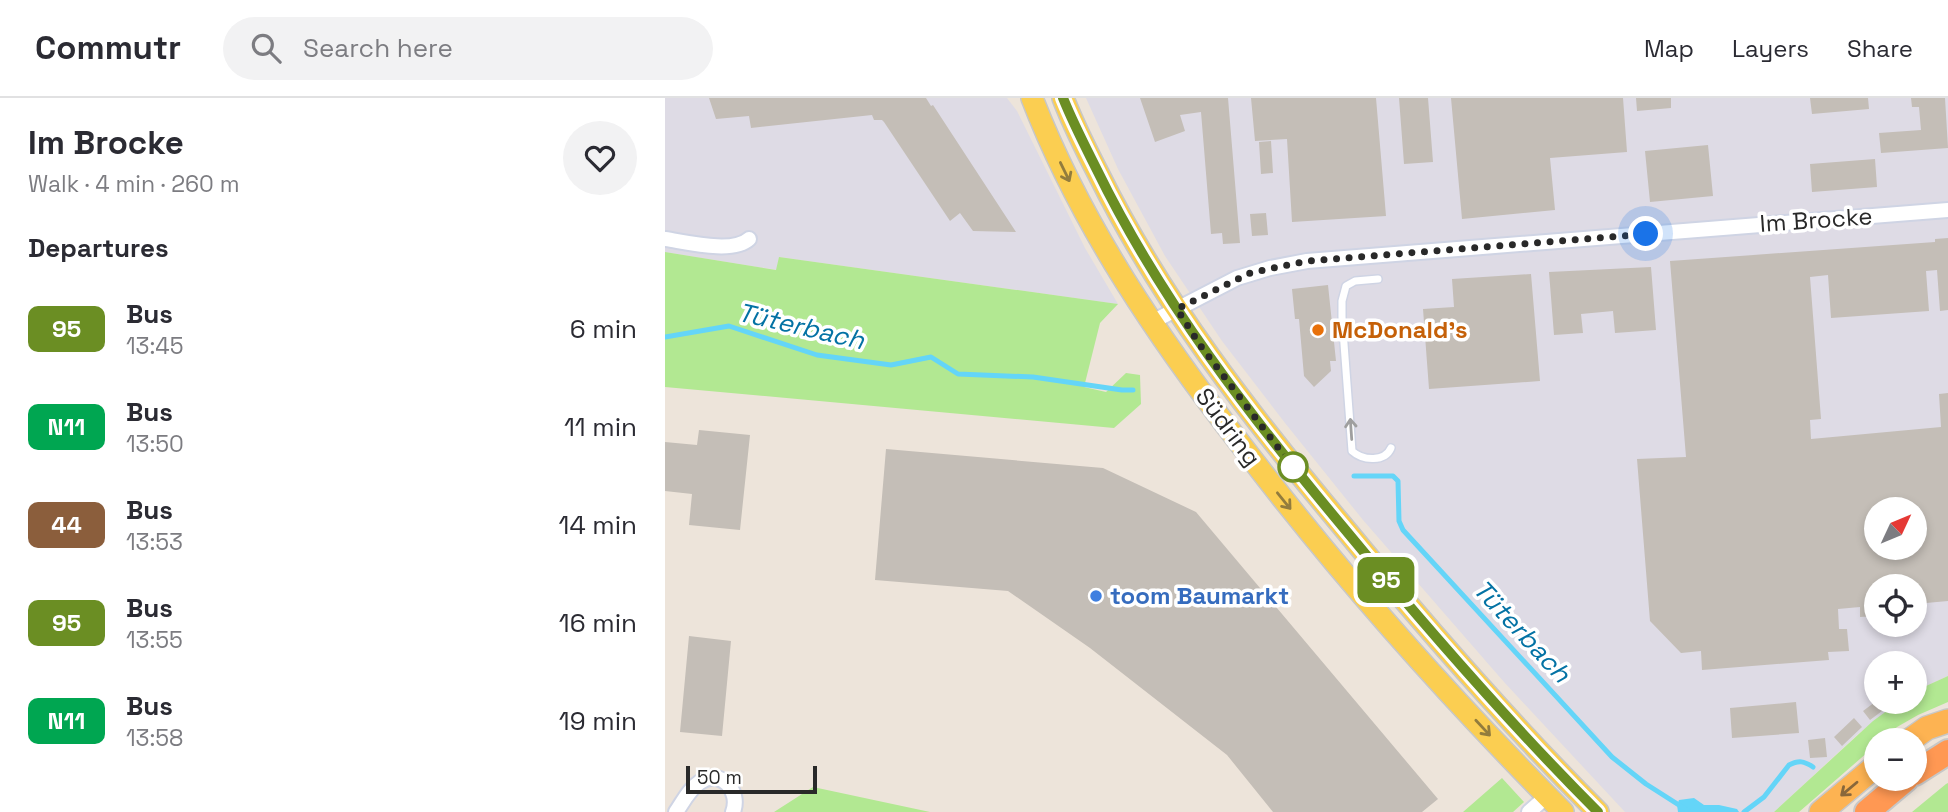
<!DOCTYPE html>
<meta charset="utf-8">
<style>
body{margin:0;font-family:"Space Grotesk",sans-serif;background:#f2f2f3;color:#2b2b33;height:100vh;display:flex;flex-direction:column;font-size:26px;white-space:nowrap}
*{box-sizing:border-box;margin:0}
p{font-size:23px;color:#7c7c81}
.icon{flex:none;width:38px;height:38px;fill:none;stroke:currentColor;stroke-width:2;stroke-linecap:round;stroke-linejoin:round}
.map{position:relative;flex:1;overflow:hidden}
.panel{display:flex;flex-direction:column;background:#fff;width:665px}
.panel>*{flex:none}
.badge{padding:0 14px;border-radius:10px;font-size:24px;line-height:46px}
.needle{width:46px;rotate:46deg}
.fabs{position:absolute;left:1199px;top:399px;display:grid;gap:14px}
.fabs a{display:grid;place-items:center;width:63px;height:63px;border-radius:50%;background:#fff;box-shadow:0 4px 10px #0003;font-size:35px}
.scale{position:absolute;left:21px;bottom:18px;width:131px;box-sizing:border-box;padding-left:7px;border:4px solid #292929;border-top:0;font-size:19px;line-height:24px;white-space:nowrap;color:#292929;-webkit-text-stroke:5px #fff;paint-order:stroke}
.you{position:absolute;width:35px;height:35px;margin:-18px;border:5px solid #fff;border-radius:50%;background:#1a73e8;box-shadow:0 0 0 10px #1a73e833}
.map>.badge{position:absolute;translate:-50% -50%;box-shadow:0 0 0 4px #fff}
h2{padding:0 28px;font-size:26px;line-height:63px}
.round{display:grid;place-items:center;flex:none;width:74px;height:74px;border-radius:37px;background:#f2f2f3}
.headline{display:flex;align-items:center;justify-content:space-between;height:119px;padding:0 28px}
h1{font-size:33px;font-weight:600;line-height:52px}
ul{padding:0;list-style:none}
li{display:flex;align-items:center;gap:21px;height:98px;padding:0 28px}
li div{flex:1}
li b{display:block;font-size:26px}
li em{font-style:normal}
li .badge{min-width:77px;font-weight:700;text-align:center}
header{display:flex;align-items:center;gap:42px;box-sizing:border-box;height:98px;padding:0 35px;background:#fff;border-bottom:2px solid #e1e1e2}
header strong{font-size:33px}
nav{display:flex;gap:38px;margin-inline-start:auto;font-size:24px}
.search{width:490px;height:63px;background:#f2f2f3;display:flex;align-items:center;gap:18px;box-sizing:border-box;padding:0 24px;border-radius:38px;color:#7c7c81;font-size:26px}
main{display:flex;flex:1;min-height:0}
.map>svg:first-child{display:block}
.industrial{fill:#dedbe5;fill-rule:evenodd}
.green{fill:#b2e892}
.water{fill:#64d5f8}
.lines{fill:none;stroke-linecap:round;stroke-linejoin:round}
.stream{stroke:#64d5f8;stroke-width:5}
.building{fill:#c4beb7;fill-rule:evenodd}
.service-casing{stroke:#cfd4e4;stroke-width:10}
.minor-casing{stroke:#cfd4e4;stroke-width:18}
.primary-casing{stroke:#c7c7c7;stroke-width:24}
.trunk-casing{stroke:#c7c7c7;stroke-width:26}
.motorway-casing{stroke:#c7c7c7;stroke-width:28}
.service{stroke:#fff;stroke-width:7}
.minor{stroke:#fff;stroke-width:14}
.primary{stroke:#fbce51;stroke-width:21}
.trunk{stroke:#fdb352;stroke-width:23}
.motorway{stroke:#ff9853;stroke-width:24}
.oneway{stroke:#927c3d}
.oneway2{stroke:#9f9f9f}
.oneway3{stroke:#88673b}
.line-casing{stroke:#fff;stroke-width:16}
.line{stroke:#6b8e23;stroke-width:10}
.walk{stroke:#292929;stroke-width:7;stroke-dasharray:0 12.6}
.food-dot{fill:#e8710a;stroke:#fff;stroke-width:2.5}
.stop-dot{fill:#fff;stroke:#6b8e23;stroke-width:3.5}
.shop-dot{fill:#3f7fe0;stroke:#fff;stroke-width:2.5}
.labels{text-anchor:middle;stroke-width:7;stroke-linejoin:round;paint-order:stroke}
.street-label{font-size:24px;fill:#292929;stroke:#fff}
.food-label{font-size:24px;font-weight:bold;fill:#c56008;stroke:#fff;text-anchor:start}
.shop-label{font-size:24px;font-weight:bold;fill:#366cbe;stroke:#fff;text-anchor:start}
.water-label{font-size:26px;font-style:italic;fill:#0372a4;stroke:#fff}
</style>
<header>
<strong>Commutr</strong>
<div class="search"><svg class="icon" aria-label="search" viewBox="0 0 24 24"><circle cx="10" cy="10" r="6"/><path d="M15 15l6 6"/></svg>Search here</div>
<nav><a>Map</a><a>Layers</a><a>Share</a></nav>
</header>
<main>
<section class="panel">
<div class="headline"><div><h1>Im Brocke</h1><p>Walk · 4 min · 260 m</p></div><a class="round"><svg class="icon" aria-label="heart" viewBox="0 0 24 24"><path d="M12 20l-8-8c-3-5 5-10 8-4 3-6 11-1 8 4z"/></svg></a></div>
<h2>Departures</h2>
<ul>
<li><span class="badge" style="background:#6b8e23;color:#fff">95</span><div><b>Bus</b><p>13:45</p></div><em>6 min</em></li>
<li><span class="badge" style="background:#00a651;color:#fff">N11</span><div><b>Bus</b><p>13:50</p></div><em>11 min</em></li>
<li><span class="badge" style="background:#8b5e3c;color:#fff">44</span><div><b>Bus</b><p>13:53</p></div><em>14 min</em></li>
<li><span class="badge" style="background:#6b8e23;color:#fff">95</span><div><b>Bus</b><p>13:55</p></div><em>16 min</em></li>
<li><span class="badge" style="background:#00a651;color:#fff">N11</span><div><b>Bus</b><p>13:58</p></div><em>19 min</em></li>
</ul>
</section>
<div class="map">
<svg width="1283" height="714" viewBox="0 0 1283 714">
<rect width="100%" height="100%" fill="#ede4da"/>
<path class="industrial" d="M0,0h342l10,13 68,137 33,56 -339,-47 -2,13 -112,-18z
M421,0h862v578l-33,15v-28h-39v39h23l-41,32 -84,78h-149l-121,-130 -141,-162 -78,-97 -63,-82 -57,-85 -47,-87zM1211,411h39v39h-39zM1211,488h39v39h-39z"/>
<path class="green" d="M0,154l111,18 3,-13 339,47 -18,19 -16,64 22,5 20,-19 14,2 1,29 -27,24 -449,-41z
M1283,578v26l-30,13 -21,12 -15,13h-6v5l-77,67h-25l99,-91 26,-19h16v-11z
M837,680l22,24 -11,10h-50z
M1283,685v29h-36l34,-28z
M148,689l117,25h-156z"/>
<path class="water" d="M1029,700l10,7h15l18,4 2,3h-61l-1,-7 2,-5z"/>
<g class="lines">
<path class="stream" d="M0,239l64,-11 88,29 74,10 40,-8 27,17 75,3 89,13h11
M689,378h39l5,5 1,40 4,9 209,227 34,27 44,28
M1079,714l20,-15 25,-32c10,-5 15,-4 24,2"/>
</g>
<path class="building" d="M44,0h217l5,8 2,-1 83,127 -43,-1 -13,-18 -10,8 -66,-99 -2,-2h-8l-2,-5 -121,13 -2,-12 -33,3z
M475,0h88l12,145 -17,1 -1,-11 -11,1 -10,-122 -21,3 5,16 -30,11z
M586,0h125l10,118 -94,6 -5,-83 -32,2z
M734,0h29l5,64 -29,2z
M786,0h172l4,54 -77,6 5,52 -93,9z
M971,0h35v10l-34,3z
M1145,0h58l1,11 -57,5z
M1246,0h34l3,50 -67,5 -2,-20 42,-3 -2,-23h-7z
M606,43l2,32 -12,1 -2,-32z
M1043,47l5,51 -63,6 -5,-51z
M1210,61l2,28 -65,5 -2,-28z
M601,115l2,22 -16,1 -2,-22z
M1283,140v72l-8,1 -3,-41 -11,1 3,40 -98,7 -3,-43 -18,2 11,142 -11,1 1,19 130,-12 -2,-33 9,-1v208l-33,3v-18h-39v30l-16,1v-10l-22,2 1,20h8l2,22 -21,1 1,8 -127,10 -1,-19 -20,2 -31,-32 -13,-162 49,-2 -16,-196 265,-19v-3zM1211,411h39v39h-39z
M986,169l5,63 -41,3 -2,-22 -32,3 2,19 -29,2 -5,-63z
M866,176l9,107 -111,8 -6,-80 31,-2 -2,-28z
M663,187l8,76h-6l1,10 -17,16 -10,-11 -5,-57h-4l-3,-30z
M34,332l51,5 -10,95 -51,-5 3,-31 -27,-3v-49l32,3z
M221,351l217,19 93,44 242,287 -16,13h-149l-46,-57 -137,-107 -82,-57 -133,-11z
M24,538l42,5 -9,95 -42,-4z
M1131,604l3,31 -67,5 -2,-30z
M1210,604h19l-24,18 -7,-9z
M1189,620l8,9 -20,19 -8,-9z
M1160,640l2,19 -17,1 -2,-18z"/>
<g class="lines">
<defs>
<path id="service" d="M713,181l-23,2 -9,5 -4,15v16l10,134c11,10 33,11 39,-3"/>
<path id="minor" d="M0,141c21,3 68,15 84,0
M487,224l85,-44 33,-10 37,-7 641,-51
M11,714c7,-10 13,-23 24,-30 21,-14 41,9 33,30
M864,714l18,-16"/>
<path id="primary" d="M367,0c49,127 127,241 210,348 98,129 207,251 321,366
M398,0c10,26 23,52 36,77 63,127 150,239 241,348 82,100 167,198 258,289"/>
<path id="trunk" d="M1245,642l17,-12 21,-7
M1156,714l55,-46"/>
<path id="motorway" d="M1250,675l33,-21
M1202,714l39,-33"/>
</defs>
<use href="#service" class="service-casing"/>
<use href="#minor" class="minor-casing"/>
<use href="#primary" class="primary-casing"/>
<use href="#trunk" class="trunk-casing"/>
<use href="#motorway" class="motorway-casing"/>
<use href="#service" class="service"/>
<use href="#minor" class="minor"/>
<use href="#primary" class="primary"/>
<use href="#trunk" class="trunk"/>
<use href="#motorway" class="motorway"/>
</g>
<defs><path id="oneway-shaft" d="M-6 0H5M1.5-3L5.5 0L1.5 3" fill="none" stroke-width="1.6" stroke-linecap="round" stroke-linejoin="round" transform="scale(1.75)"/></defs>
<g class="oneway">
<use href="#oneway-shaft" transform="translate(400 74) rotate(64)"/>
<use href="#oneway-shaft" transform="translate(619 403) rotate(51)"/>
<use href="#oneway-shaft" transform="translate(818 630) rotate(47)"/>
</g>
<use class="oneway2" href="#oneway-shaft" transform="translate(686 331) rotate(-94)"/>
<use class="oneway3" href="#oneway-shaft" transform="translate(1184 691) rotate(140)"/>
<g class="lines">
<defs>
<path id="line" d="M398,0c10,25 22,48 34,72 64,131 153,246 246,357 81,98 165,195 255,285"/>
</defs>
<use href="#line" class="line-casing"/>
<use href="#line" class="line"/>
<path class="walk" d="M628,369l-93,-122 -23,-36 73,-36 57,-12 339,-27"/>
</g>
<circle class="food-dot" cx="653" cy="232" r="7"/>
<circle class="stop-dot" cx="628" cy="369" r="14"/>
<circle class="shop-dot" cx="431" cy="498" r="7"/>
<g class="labels">
<g class="street-label">
<text transform="translate(1151 122) rotate(-4)" y="8">Im Brocke</text>
<text transform="translate(563 329) rotate(53)" y="8">Südring</text>
</g>
<g class="food-label">
<text x="667" y="240">McDonald's</text>
</g>
<g class="shop-label">
<text x="445" y="506">toom Baumarkt</text>
</g>
<g class="water-label">
<text transform="translate(136 228) rotate(13)" y="9">Tüterbach</text>
<text transform="translate(857 533) rotate(47)" y="9">Tüterbach</text>
</g>
</g>
</svg>
<div class="fabs">
<a><svg class="needle" viewBox="-14 -14 28 28"><path d="M0-13l5 13h-10z" fill="#e53935"/><path d="M0 13l5-13h-10z" fill="#7c7c81"/></svg></a>
<a><svg class="icon" aria-label="locate" viewBox="0 0 24 24"><circle cx="12" cy="12" r="6"/><path d="M12 2v4M12 18v4M2 12h4M18 12h4"/></svg></a>
<a>+</a>
<a>−</a>
</div>
<div class="scale">50 m</div>
<div class="you" style="left:981px;top:136px"></div>
<b class="badge" style="left:721px;top:482px;background:#6b8e23;color:#fff">95</b>
</div>
</main>
